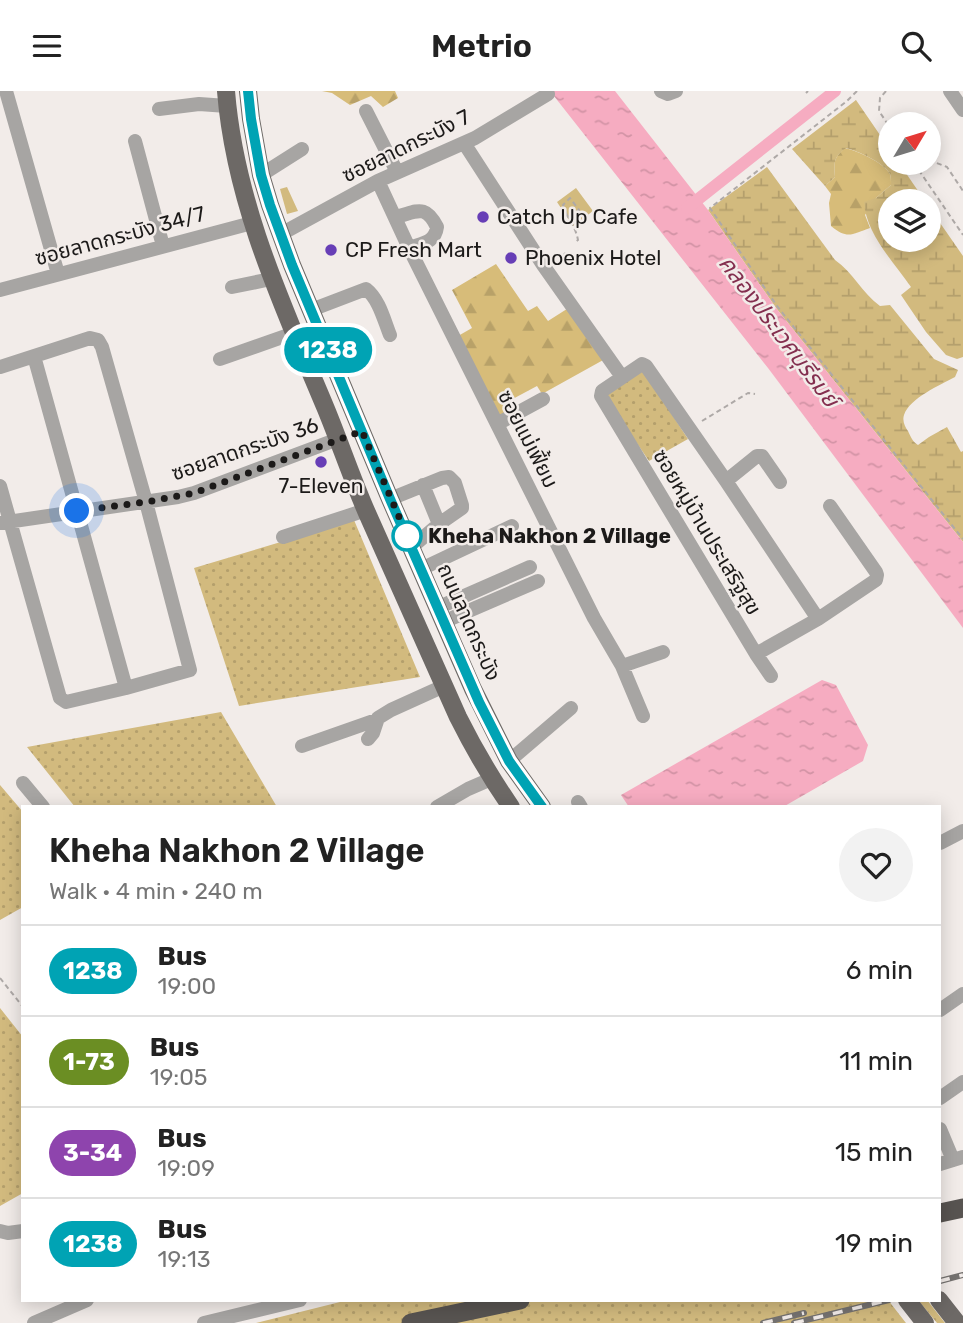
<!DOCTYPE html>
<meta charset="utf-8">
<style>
body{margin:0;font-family:Rubik,"Noto Sans Thai",sans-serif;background:#f2f2f2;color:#222;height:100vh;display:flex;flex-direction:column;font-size:26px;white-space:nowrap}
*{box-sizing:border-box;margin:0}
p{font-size:23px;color:#767676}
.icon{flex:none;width:38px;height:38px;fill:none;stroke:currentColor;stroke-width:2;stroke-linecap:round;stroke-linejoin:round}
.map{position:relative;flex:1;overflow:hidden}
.details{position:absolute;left:21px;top:714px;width:920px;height:497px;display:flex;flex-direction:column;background:#fff;border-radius:0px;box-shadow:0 4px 18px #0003}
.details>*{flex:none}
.badge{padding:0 14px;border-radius:23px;font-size:24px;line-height:46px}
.needle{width:46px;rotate:52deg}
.fabs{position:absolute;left:878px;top:21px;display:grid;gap:14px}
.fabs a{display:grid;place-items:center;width:63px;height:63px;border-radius:50%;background:#fff;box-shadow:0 4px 18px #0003;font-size:35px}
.you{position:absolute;width:35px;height:35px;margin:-18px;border:5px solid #fff;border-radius:50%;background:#1a73e8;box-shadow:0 0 0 10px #1a73e833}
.map>.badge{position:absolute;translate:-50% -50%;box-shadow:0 0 0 4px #fff}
.round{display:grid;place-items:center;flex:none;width:74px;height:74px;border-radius:37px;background:#f2f2f2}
.headline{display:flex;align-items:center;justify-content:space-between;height:119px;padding:0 28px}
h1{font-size:33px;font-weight:600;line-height:52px}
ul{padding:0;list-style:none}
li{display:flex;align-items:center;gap:21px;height:91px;padding:0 28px;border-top:2px solid #e0e0e0}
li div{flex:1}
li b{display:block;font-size:26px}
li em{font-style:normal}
li .badge{min-width:77px;font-weight:700;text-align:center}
header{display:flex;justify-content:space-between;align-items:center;height:91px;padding:0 28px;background:#fff;font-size:32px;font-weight:600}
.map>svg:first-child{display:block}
.grass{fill:url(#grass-dots)}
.forest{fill:url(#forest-firs)}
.wetland{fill:url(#wetland-marsh)}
.park{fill:#d2ba7e}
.water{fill:url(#water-ripples)}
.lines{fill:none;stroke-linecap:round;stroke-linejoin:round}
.canal{stroke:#f6acc1;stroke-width:12}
.path{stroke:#aea9a7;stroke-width:2;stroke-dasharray:5 3.5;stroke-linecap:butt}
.minor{stroke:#a7a5a3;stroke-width:14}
.major{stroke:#6d6966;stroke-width:18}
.highway{stroke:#585451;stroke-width:19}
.rail-casing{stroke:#757270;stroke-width:6}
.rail{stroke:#f2ece9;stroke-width:3.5;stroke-dasharray:10;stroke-linecap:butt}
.line-casing{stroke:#fff;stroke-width:16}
.line{stroke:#00a3b4;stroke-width:10}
.walk{stroke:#1c1a19;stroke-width:7;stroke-dasharray:0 12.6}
.poi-dot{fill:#673eb6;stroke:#f2ece9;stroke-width:2.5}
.stop-dot{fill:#fff;stroke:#00a3b4;stroke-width:3.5}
.labels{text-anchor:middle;stroke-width:5;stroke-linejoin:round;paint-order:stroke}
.street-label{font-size:21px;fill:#1c1a19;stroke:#f2ece9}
.poi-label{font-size:21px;fill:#1c1a19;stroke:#f2ece9;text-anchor:start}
.stop-label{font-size:21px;font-weight:bold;fill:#1c1a19;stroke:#f2ece9;text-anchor:start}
.water-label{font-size:23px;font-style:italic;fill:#842f4f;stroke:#f2ece9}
</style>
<header><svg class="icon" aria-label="menu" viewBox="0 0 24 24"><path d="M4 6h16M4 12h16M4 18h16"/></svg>Metrio<svg class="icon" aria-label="search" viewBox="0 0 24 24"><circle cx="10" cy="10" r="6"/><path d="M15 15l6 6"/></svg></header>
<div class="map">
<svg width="963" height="1232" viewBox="0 0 963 1232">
<defs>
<pattern id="grass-dots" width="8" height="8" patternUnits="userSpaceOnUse" patternTransform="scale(1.75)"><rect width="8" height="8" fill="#d2ba7e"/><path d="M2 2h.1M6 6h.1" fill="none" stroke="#b49f6c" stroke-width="1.8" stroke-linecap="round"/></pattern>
<pattern id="forest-firs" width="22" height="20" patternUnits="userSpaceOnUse" patternTransform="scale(1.75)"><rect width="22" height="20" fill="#d7bc79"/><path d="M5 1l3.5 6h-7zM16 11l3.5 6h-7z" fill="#b8a168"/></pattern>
<pattern id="wetland-marsh" width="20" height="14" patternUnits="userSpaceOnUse" patternTransform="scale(1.75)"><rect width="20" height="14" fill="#d2ba7e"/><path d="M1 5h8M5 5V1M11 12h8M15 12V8" fill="none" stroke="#b49f6c"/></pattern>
<pattern id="water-ripples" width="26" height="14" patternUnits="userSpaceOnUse" patternTransform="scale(1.75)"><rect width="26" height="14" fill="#f6acc1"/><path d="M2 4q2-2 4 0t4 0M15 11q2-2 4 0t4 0" fill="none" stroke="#d293a5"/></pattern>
</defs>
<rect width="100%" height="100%" fill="#f2ece9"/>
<path class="grass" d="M642,278l46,70 -39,22 -44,-65z
M354,429l66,157 -181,29 -45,-138z
M221,621l56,95h-202l-48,-60z
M0,694l23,27v95l-23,13z
M0,917l23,29v156l-23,13z
M348,1209h540l18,23h-650z
M918,1209h9l18,23h-8z"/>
<path class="forest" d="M322,0h73l3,7 -15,9 -12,-11 -21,9 -18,-12z
M845,57c13,3 38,14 45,26 1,3 1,7 1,11l-15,13 -11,17 5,13c-18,6 -22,12 -39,-2l-2,-23 2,-9 -6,-8 10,-9c-1,-14 -2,-19 10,-29z
M496,173l32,47 9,-5 11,15 22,-14 35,52 -63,35 -5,-8 -32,17 4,9 -10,6 -41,-82 14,-8 -20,-38z"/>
<path class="wetland" d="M856,9l35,51v12h8l26,38h-34v39h38v-33l34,49v101l-6,2 -11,-4 -20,-23 -25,-37 10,-8c-18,-26 -45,-53 -47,-85l12,-4 15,-13c0,-4 0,-8 -1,-11 -7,-12 -32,-23 -44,-26 -13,9 -12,15 -11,29l-10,9 -33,-37z
M767,76l68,93c18,12 27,33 45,46l10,-1 44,54 24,11 -3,7c-15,8 -45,21 -51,38 -2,6 1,12 4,16 3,6 4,10 10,14l11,-8 18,-10 14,25 2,-1v91l-187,-234 -68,-98z"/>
<path class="park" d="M287,96l11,24 -11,3 -7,-25z
M576,97l17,23 -20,15 -16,-24z"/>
<path class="water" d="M550,0h65l93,119 68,98 187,234v86l-195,-260z
M822,589l14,5 32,60 -5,16 -80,46h-154l-8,-12z"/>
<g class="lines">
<path class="canal" d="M687,117l148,-117"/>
<path class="path" d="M857,0l-10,10 -137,107 67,98 186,233
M886,0l-6,7 -1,13 12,18
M806,2l2,-2
M929,69l18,7 16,24
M914,72l49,72
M567,124l-4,-10 7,-7 9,12 -11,7
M566,125l1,-1c5,8 9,15 11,25l-4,3
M562,165l3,-2 -2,-3
M702,330l46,-28 7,1
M0,887l23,29"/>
<path class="minor" d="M6,0l52,183
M661,0l7,3 8,-3
M950,0l13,19
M159,18l40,-5 28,2
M366,20l31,61
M135,50l28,105
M464,52l79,122 79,112
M261,84l41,-26
M378,90l31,67 185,370 28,48 21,50
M395,126c22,-5 30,-14 42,10 -2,16 -15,16 -28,21
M281,143l97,-53 97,-43 73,-44
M232,196l39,-8
M0,199l252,-67
M311,219l55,-21c13,10 18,31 24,46
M34,265l92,332
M220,268l74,-26
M0,276l90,-29 8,2 4,7 44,155 44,168 -64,18 -60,14 -6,-4 -60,-212
M497,333l46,-25
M726,390l31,-25h5l18,26
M423,394l16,39
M390,408l52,-21 7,-1 6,6 7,22v3l-23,16 -27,23
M0,432l178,-26 16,-4 144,-54
M283,446l83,-27
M421,478l91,-43
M437,517l93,-41
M443,531l95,-41
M756,563l62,-35 58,-39 1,-5 -1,-3 -46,-66
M622,575l41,-14
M771,585l-15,-22 -155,-258 1,-5 40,-27 4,2 80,115 92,138
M368,648l5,-6 5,-15 13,-8 53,-24
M302,655l74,-26
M509,670l62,-53
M23,692l20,24
M578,711l3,5
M437,716l31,-18 23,-10
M940,752l23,-12
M940,919l23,-16
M940,1007l23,-16
M940,1038l13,31
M940,1073l23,-7
M0,1140l8,2 15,-2
M34,1232l53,-23
M204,1232l96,-23"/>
<path class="major" d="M226,0c9,113 57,215 100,318 14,34 26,70 41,104 30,68 61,136 91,204 16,32 33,61 53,90
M248,0l3,28 10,56 9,30 22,60 98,234 83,190 36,72 33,46
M907,1209l18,23
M939,1209l18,23"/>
<path class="highway" d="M940,1122l23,-5
M411,1232l109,-23"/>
<defs>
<path id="rail" d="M940,1190l23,-6
M763,1232l41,-10
M794,1232l95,-23"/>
</defs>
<use href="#rail" class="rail-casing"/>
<use href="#rail" class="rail"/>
</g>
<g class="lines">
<defs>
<path id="line" d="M248,0l3,28 10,56 9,30 22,60 98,234 89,203 30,59 33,46"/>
</defs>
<use href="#line" class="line-casing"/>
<use href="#line" class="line"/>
<path class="walk" d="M77,420l69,-9 48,-9 168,-62 50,116 -5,-11"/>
</g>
<g class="poi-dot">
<circle cx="483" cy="126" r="7"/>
<circle cx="331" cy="159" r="7"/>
<circle cx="511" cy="167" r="7"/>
<circle cx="321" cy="371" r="7"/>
</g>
<circle class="stop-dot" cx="407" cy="445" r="14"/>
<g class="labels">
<g class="street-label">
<text transform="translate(406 55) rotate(-26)" y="7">ซอยลาดกระบัง 7</text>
<text transform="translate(120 145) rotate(-15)" y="7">ซอยลาดกระบัง 34/7</text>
<text transform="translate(528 348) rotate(63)" y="7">ซอยแม่เฟี้ยม</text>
<text transform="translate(245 358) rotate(-19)" y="7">ซอยลาดกระบัง 36</text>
<text transform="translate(707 441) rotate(59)" y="7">ซอยหมู่บ้านประเสริฐสุข</text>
<text transform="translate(469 531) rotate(66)" y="7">ถนนลาดกระบัง</text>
</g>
<g class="poi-label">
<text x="497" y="133">Catch Up Cafe</text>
<text x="345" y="166">CP Fresh Mart</text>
<text x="525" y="174">Phoenix Hotel</text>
<text x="321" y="402" text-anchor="middle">7-Eleven</text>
</g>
<g class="stop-label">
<text x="428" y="452">Kheha Nakhon 2 Village</text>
</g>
<g class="water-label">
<text transform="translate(779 240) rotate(53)" y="8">คลองประเวศบุรีรมย์</text>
</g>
</g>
</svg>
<div class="fabs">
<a><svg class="needle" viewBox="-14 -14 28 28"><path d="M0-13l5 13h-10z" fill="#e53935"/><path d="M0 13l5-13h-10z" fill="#767676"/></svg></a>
<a><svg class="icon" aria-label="layers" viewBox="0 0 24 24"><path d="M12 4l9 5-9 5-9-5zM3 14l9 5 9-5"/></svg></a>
</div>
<div class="you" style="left:77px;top:420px"></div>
<b class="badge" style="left:328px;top:259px;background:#00a3b4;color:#fff">1238</b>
<section class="details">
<div class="headline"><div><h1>Kheha Nakhon 2 Village</h1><p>Walk · 4 min · 240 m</p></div><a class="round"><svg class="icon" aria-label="heart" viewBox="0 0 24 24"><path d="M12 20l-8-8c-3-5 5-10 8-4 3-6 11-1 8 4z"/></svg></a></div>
<ul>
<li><span class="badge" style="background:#00a3b4;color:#fff">1238</span><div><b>Bus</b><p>19:00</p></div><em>6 min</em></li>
<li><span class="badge" style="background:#6b8e23;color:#fff">1-73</span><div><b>Bus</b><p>19:05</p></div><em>11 min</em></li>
<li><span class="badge" style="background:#8e44ad;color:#fff">3-34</span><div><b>Bus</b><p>19:09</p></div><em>15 min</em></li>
<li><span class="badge" style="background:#00a3b4;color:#fff">1238</span><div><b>Bus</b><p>19:13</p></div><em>19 min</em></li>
</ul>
</section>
</div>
